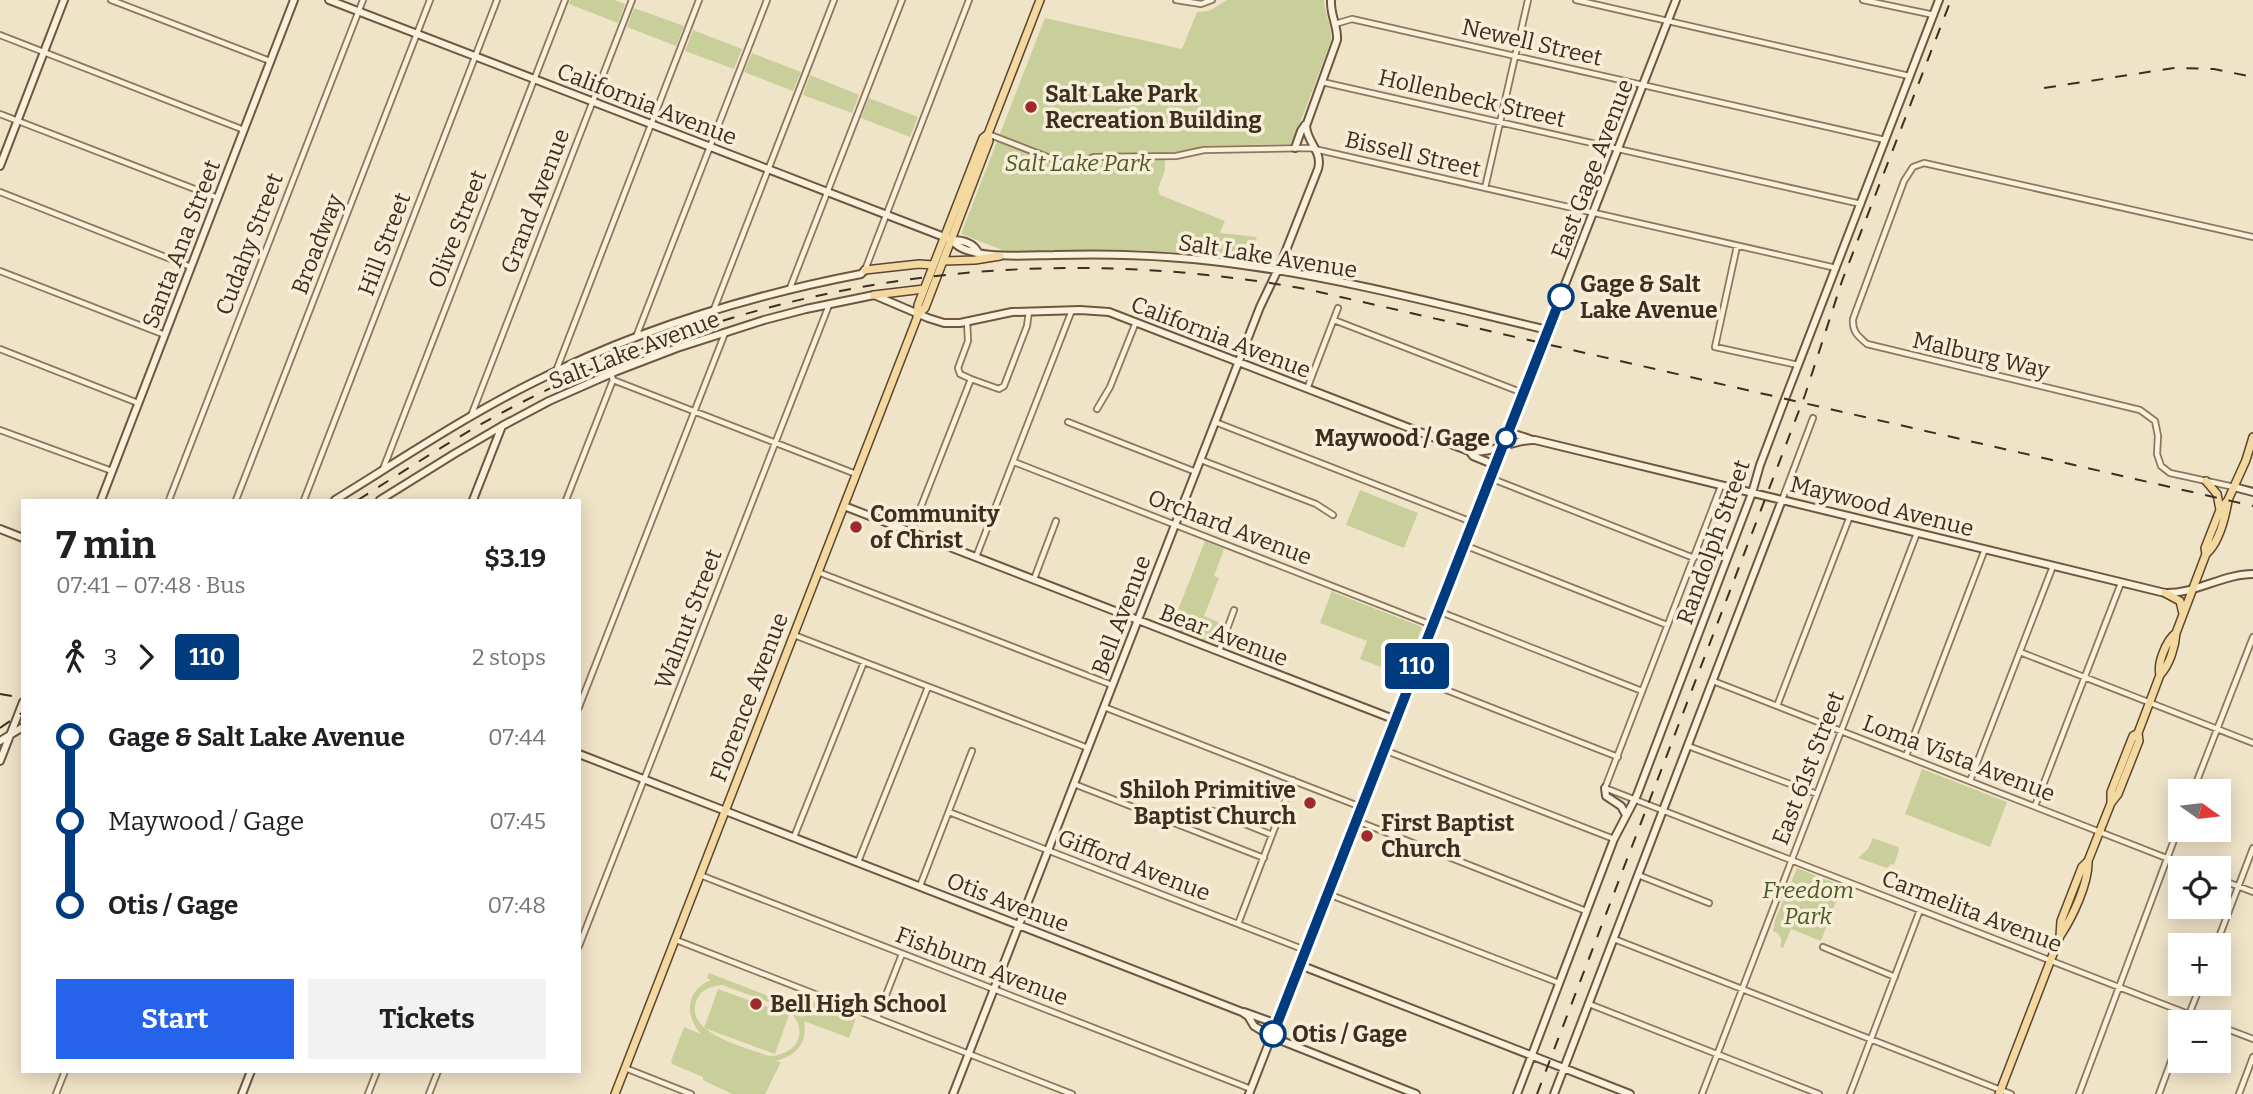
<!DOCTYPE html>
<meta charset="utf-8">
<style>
body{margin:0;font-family:Bitter,serif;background:#f2f2f2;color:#202124;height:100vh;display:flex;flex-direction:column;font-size:26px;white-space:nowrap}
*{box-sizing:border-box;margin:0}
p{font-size:23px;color:#757577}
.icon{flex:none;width:38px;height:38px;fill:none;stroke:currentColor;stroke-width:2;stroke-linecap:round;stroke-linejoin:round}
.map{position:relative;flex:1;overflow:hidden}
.drawer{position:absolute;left:21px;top:499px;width:560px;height:574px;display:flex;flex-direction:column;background:#fff;border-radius:0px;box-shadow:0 4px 18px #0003}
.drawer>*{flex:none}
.badge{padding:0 14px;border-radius:5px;font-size:24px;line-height:46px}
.needle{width:46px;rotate:104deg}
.buttons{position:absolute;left:2168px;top:779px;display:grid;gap:14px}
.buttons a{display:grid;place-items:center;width:63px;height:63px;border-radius:0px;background:#fff;box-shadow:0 4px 18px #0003;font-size:35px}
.map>.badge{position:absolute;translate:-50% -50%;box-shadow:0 0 0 4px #fff}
.legs{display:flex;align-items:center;gap:10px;height:77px;padding:0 35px;font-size:23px}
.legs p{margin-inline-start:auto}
.summary{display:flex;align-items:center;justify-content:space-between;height:119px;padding:0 35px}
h1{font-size:38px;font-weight:700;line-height:52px}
.button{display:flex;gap:14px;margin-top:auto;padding:14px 35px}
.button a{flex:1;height:80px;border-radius:0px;background:#2563eb;color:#fff;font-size:28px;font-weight:700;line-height:80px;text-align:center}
.button a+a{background:#f2f2f2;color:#202124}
ul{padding:0 35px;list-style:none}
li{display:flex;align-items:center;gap:24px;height:84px;font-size:26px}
li i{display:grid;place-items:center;width:10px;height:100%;margin:0 9px;background:currentColor}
li i::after{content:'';width:18px;height:18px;margin:-9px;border:5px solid;border-radius:50%;background:#fff}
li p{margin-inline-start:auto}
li:first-child i{background:linear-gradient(#0000 50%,currentColor 0)}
li:last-child i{background:linear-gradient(currentColor 50%,#0000 0)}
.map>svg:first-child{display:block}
.green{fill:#c9cf9b;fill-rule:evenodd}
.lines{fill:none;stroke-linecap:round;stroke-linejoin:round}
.street-casing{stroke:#8d765c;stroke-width:8}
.secondary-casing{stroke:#6f573f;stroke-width:10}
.primary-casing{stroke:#5b4430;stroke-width:10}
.street{stroke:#faf1dc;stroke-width:4.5}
.secondary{stroke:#faf1dc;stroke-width:6}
.primary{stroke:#f3d9a0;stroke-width:7}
.rail{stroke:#3d2e20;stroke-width:2;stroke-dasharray:12 12;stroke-linecap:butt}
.line-1-casing{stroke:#fff;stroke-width:16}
.line-1{stroke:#003b80;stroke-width:10}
.poi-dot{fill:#9e2a2b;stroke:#f7eed8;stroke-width:2.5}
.stop-1-dot{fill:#fff;stroke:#003b80;stroke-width:3.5}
.labels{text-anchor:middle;stroke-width:7;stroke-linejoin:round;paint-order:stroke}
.street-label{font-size:23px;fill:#3d2e20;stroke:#f7eed8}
.poi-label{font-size:23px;font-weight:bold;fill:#3d2e20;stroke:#f7eed8;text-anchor:start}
.park-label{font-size:23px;font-style:italic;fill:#4d5a26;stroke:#f7eed8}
.stop-label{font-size:23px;font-weight:bold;fill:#3d2e20;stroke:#f7eed8;text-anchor:start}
</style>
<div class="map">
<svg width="2253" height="1094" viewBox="0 0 2253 1094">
<rect width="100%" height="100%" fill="#f0e4c8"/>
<path class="green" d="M570,0h44l11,4 -7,19 -49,-19z
M1227,0h97c0,14 9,27 7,41l-39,103 -88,2 -18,6 -21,1v17l-7,19 2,6 65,26 -5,12 37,4 -7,20 -111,-7 -134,1 -44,-17 84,-216 137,31 15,-37 12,-1z
M634,8l50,18 -8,20 -49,-19z
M693,30l49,19 -8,20 -49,-18z
M752,53l49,19 -8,19 -49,-19z
M810,75l49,20 -7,18 -49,-18z
M869,98l49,19 -8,20 -49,-19z
M1360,490l58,23 -14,35 -58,-23z
M1205,541l19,8 -10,27 5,2 -15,38 23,10 -8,22 -48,-20z
M1332,590l3,3 87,34 -18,49 -44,-17 7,-18 -47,-18z
M1922,769l85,33 -17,45 -85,-33z
M1873,838l25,9 1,3 -5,15 -3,-1 -4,4 -29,-10 10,-9z
M1797,868l45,18 -21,55 -30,-12 -8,19 -3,-1c3,-8 1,-13 -7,-16l2,-11z
M709,973l93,36 -2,6 2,3 8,-18 46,18 -7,20 -45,-17c4,22 -8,35 -28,40l5,1 -16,32h-33l-29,-14v-3l-31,-13 -1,-3 13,-34 17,7c-17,-19 -15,-44 10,-54l-4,-2zM722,985l63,23c26,19 15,47 -16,48 -21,-8 -84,-22 -73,-54 4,-12 14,-16 26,-17z
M718,989l71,26 -14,39 -71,-26z"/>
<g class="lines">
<defs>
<path id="street" d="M111,0l159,61
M1176,0l25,4 11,-4
M1576,0l333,76
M1863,0l71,15
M1335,24l17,-5 533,121
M0,35l244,95
M1322,82l539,122
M0,114l218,84
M988,134l93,36 3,-1 5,-10 5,-2 82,-1 28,-6 106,-2 526,120
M1485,188l43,-188
M0,192l191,75
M1737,246l-22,101 83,18
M865,270l104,-270
M0,271l165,64
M790,288l112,-288
M714,309l120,-309
M1334,320l189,73
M636,337l131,-337
M0,349l138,54
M556,371l143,-371
M971,379l28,10 5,-3 23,-60 2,-15
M613,380l243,94
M1307,389l31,-81
M1097,409l13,-22 26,-65
M471,416l161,-416
M1068,422l128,50
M1215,422l257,100
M0,430l112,41
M1201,460l115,44 17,11
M1014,462l418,163
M383,469l182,-469
M1490,478l204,80
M1721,486l-116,302 604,234
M2234,487l-64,-14 -9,-7 -4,-12 1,-18 -3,-15 -15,-11 -273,-66c-9,-8 -15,-12 -14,-25l51,-138 9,-14 11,-4 329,74
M169,500l194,-500
M236,500l194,-500
M304,500l193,-500
M566,500l47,-120 -2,-6
M1782,500l31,-82
M911,532l60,-153 -11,-5 -2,-6 10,-27 -1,-20
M1464,545l203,80
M976,557l96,-247
M818,572l294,113
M1034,579l22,-58
M1438,611l204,80
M794,635l294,113
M1219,651l15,-41
M2020,652l233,91
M1413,677l205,80
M1713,681l479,187
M1777,706l73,-190
M579,707l146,-374
M1104,707l257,100
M1688,746l129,48
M1384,750l230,89
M1906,756l79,-207
M1970,781l83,-215
M1074,784l190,74
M2193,791l60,-154
M2035,806l86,-223
M1213,811l59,24
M949,812l356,138
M1357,821l229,90
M794,837l70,-175
M858,862l70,-175
M700,875l551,214
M1638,875l71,28
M2219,879l34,13
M920,886l52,-135
M1328,894l231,89
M1238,924l55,-144
M1614,939l397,155
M676,940l396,154
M2216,945l37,-97
M579,946l250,-641
M1823,947l72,30
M1589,1004l230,90
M877,1018l25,-64
M2186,1022l15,-38
M2219,1026l34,13
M625,1068l66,26
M56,1094l9,-23
M368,1094l9,-23
M429,1094l9,-23
M1702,1094l215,-561
M1850,1094l70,-184
M2079,1094l101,-270
M2159,1094l21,-57
M2239,1094l14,-37"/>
<path id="secondary" d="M329,0l623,240c10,0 21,3 26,12
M1295,148l6,-17 4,-6
M0,166l64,-166
M952,240c13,21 78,15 102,15 65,-2 132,1 196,11 99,14 200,41 298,64
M1508,432l22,7
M1470,452l3,4 22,9
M2234,487l19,5
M101,500l193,-500
M335,500c65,-40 129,-83 197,-117 104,-53 215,-87 329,-109l4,-4
M380,500l74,-46 48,-28 47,-25 68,-30 60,-23 87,-28 42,-11 68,-14 54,23 16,5h16l52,-11 68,-2 29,2 360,139c23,4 43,-12 66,-11l630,153c30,1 58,-19 88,-19
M473,500l29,-74
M844,506l552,214
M0,529l23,9
M0,741l23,-14
M579,754l663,258 6,4 6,10 18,11 144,57
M0,761l23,-59
M1605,788l1,8 15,10 5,9
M1300,965l330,129
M1244,1012l33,12
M242,1094l9,-23
M953,1094l307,-787 21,-44 37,-94c5,-18 -11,-26 -12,-43l31,-86c1,-14 -7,-25 -6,-40
M1249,1094l427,-1094
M1517,1094l97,-255 23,-44 115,-302 8,-28 25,-66 154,-399
M1554,1094l228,-594"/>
<path id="primary" d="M944,261l31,-1 25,-4
M865,270l54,-6 14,1
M874,295l50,-6
M918,314l7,-6 64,-167 -1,-7 52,-134
M2206,481l11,13 3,16
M2206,554c13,-11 19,-36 22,-53
M2165,593l15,8 3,13
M2160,675c-3,-12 6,-34 16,-42
M2111,803v-11l22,-56 5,-3
M2060,936l1,-15 21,-54 6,-6 23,-58 7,-9 21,-53 -1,-8 22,-58c10,-11 15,-28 16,-42l30,-79 -1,-6 15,-38 8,-10 18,-40 7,-23
M615,1094l302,-776 1,-13 65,-167 5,-4
M1999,1094l61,-158c12,-18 29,-53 28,-75"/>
</defs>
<use href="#street" class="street-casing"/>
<use href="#secondary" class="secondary-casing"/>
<use href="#primary" class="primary-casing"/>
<use href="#street" class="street"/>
<use href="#secondary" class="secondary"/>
<use href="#primary" class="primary"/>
<path class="rail" d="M2044,88l130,-20 40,1 39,8
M358,500c49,-31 98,-63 149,-90 251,-132 521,-171 799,-121l947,217
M0,694l23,4
M0,728l23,-16
M1537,1094l268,-699 37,-114 109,-281"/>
</g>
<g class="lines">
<defs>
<path id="line-1" d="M1273,1034l288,-737"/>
</defs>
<use href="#line-1" class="line-1-casing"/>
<use href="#line-1" class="line-1"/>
</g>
<g class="poi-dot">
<circle cx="1031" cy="107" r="7"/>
<circle cx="856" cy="527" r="7"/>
<circle cx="1310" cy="803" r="7"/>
<circle cx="1367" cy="836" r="7"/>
<circle cx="756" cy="1004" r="7"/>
</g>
<g class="stop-1-dot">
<circle cx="1561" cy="297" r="12"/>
<circle cx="1506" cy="438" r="9"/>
<circle cx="1273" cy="1034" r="12"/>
</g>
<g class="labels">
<g class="street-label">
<text transform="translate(1532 42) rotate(13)" y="8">Newell Street</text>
<text transform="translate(1472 98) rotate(13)" y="8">Hollenbeck Street</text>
<text transform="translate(647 104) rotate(21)" y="8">California Avenue</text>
<text transform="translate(1413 154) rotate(13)" y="8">Bissell Street</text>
<text transform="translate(1592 169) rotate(-69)" y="8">East Gage Avenue</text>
<text transform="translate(535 201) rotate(-69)" y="8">Grand Avenue</text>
<text transform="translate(457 229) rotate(-69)" y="8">Olive Street</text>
<text transform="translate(181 244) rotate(-69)" y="8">Santa Ana Street</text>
<text transform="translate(249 244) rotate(-69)" y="8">Cudahy Street</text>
<text transform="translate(317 244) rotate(-69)" y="8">Broadway</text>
<text transform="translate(384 244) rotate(-69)" y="8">Hill Street</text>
<text transform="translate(1268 256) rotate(9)" y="8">Salt Lake Avenue</text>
<text transform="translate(1221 337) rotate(21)" y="8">California Avenue</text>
<text transform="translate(634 350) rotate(-21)" y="8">Salt Lake Avenue</text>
<text transform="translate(1981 355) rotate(13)" y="8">Malburg Way</text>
<text transform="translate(1882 506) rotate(14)" y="8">Maywood Avenue</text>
<text transform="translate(1230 527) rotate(21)" y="8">Orchard Avenue</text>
<text transform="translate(1713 542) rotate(-70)" y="8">Randolph Street</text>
<text transform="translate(1121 615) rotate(-69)" y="8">Bell Avenue</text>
<text transform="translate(688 619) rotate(-69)" y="8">Walnut Street</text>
<text transform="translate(1224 635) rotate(21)" y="8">Bear Avenue</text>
<text transform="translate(749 697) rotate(-69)" y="8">Florence Avenue</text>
<text transform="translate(1959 758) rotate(21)" y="8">Loma Vista Avenue</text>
<text transform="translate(1808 768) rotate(-69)" y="8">East 61st Street</text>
<text transform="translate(1134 865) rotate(21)" y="8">Gifford Avenue</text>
<text transform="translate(1008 902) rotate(21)" y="8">Otis Avenue</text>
<text transform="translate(1972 911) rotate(21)" y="8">Carmelita Avenue</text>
<text transform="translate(982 966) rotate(21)" y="8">Fishburn Avenue</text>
</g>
<g class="poi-label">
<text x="1045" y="102">Salt Lake Park<tspan x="1045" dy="26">Recreation Building</tspan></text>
<text x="870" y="522">Community<tspan x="870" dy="26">of Christ</tspan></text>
<text x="1296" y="798" text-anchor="end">Shiloh Primitive<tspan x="1296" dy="26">Baptist Church</tspan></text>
<text x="1381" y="831">First Baptist<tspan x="1381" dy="26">Church</tspan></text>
<text x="770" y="1012">Bell High School</text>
</g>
<g class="park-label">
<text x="1078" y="171">Salt Lake Park</text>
<text x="1808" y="898">Freedom<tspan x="1808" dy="26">Park</tspan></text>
</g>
<g class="stop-label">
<text x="1580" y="292">Gage &amp; Salt<tspan x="1580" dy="26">Lake Avenue</tspan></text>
<text x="1490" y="446" text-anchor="end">Maywood / Gage</text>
<text x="1292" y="1042">Otis / Gage</text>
</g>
</g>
</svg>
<div class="buttons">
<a><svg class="needle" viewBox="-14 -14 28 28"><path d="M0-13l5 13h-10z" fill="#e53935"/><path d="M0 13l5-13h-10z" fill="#757577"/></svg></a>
<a><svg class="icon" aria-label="locate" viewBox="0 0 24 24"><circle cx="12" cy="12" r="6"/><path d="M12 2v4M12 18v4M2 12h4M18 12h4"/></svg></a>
<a>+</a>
<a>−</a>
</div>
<b class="badge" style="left:1417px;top:666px;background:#003b80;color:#fff">110</b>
<section class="drawer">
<div class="summary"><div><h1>7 min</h1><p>07:41 – 07:48 · Bus</p></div><b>$3.19</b></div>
<div class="legs"><svg class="icon" aria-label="walk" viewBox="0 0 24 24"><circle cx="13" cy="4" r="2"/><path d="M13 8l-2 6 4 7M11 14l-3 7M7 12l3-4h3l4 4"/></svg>3<svg class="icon" aria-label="forward" viewBox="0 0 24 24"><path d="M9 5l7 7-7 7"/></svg><b class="badge" style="background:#003b80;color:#fff">110</b><p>2 stops</p></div>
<ul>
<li><i style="color:#003b80"></i><b>Gage &amp; Salt Lake Avenue</b><p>07:44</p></li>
<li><i style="color:#003b80"></i><span>Maywood / Gage</span><p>07:45</p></li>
<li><i style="color:#003b80"></i><b>Otis / Gage</b><p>07:48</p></li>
</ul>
<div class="button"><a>Start</a><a>Tickets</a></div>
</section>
</div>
